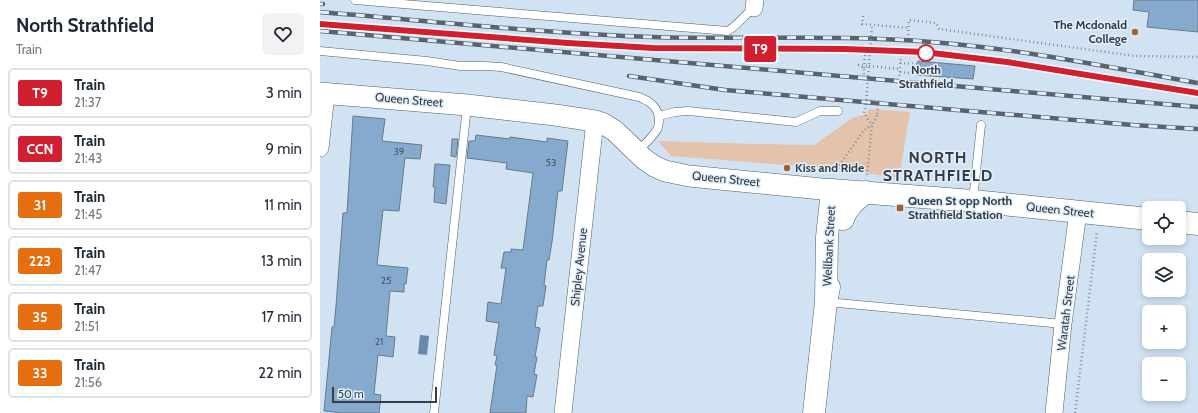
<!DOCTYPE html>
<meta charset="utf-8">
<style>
body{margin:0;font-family:Cabin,sans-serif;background:#f2f2f3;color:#1f2937;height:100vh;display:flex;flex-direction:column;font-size:15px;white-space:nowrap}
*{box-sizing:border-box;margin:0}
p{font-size:13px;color:#747a83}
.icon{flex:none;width:22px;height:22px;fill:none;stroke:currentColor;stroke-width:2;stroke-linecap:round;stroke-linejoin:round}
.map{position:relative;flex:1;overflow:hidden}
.details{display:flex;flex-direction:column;background:#fff;width:320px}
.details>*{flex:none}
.badge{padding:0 8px;border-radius:3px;font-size:14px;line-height:26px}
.fabs{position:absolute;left:822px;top:201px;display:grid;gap:8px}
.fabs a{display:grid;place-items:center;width:44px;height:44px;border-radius:6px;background:#fff;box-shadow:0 2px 6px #0003;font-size:20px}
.scale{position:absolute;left:12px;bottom:10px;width:105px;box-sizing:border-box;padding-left:4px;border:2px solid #363d44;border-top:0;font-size:11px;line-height:14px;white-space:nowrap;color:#363d44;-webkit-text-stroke:3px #e1effd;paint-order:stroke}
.map>.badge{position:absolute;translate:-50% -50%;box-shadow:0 0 0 2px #fff}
.round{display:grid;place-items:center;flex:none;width:42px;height:42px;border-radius:6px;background:#f2f2f3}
.head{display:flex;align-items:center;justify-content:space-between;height:68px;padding:0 16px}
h1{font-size:19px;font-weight:800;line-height:30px}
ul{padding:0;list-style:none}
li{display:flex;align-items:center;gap:12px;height:50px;margin:0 8px 6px;padding:0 8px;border:2px solid #e0e1e3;border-radius:6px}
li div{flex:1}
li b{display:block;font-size:15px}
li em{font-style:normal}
li .badge{min-width:44px;font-weight:700;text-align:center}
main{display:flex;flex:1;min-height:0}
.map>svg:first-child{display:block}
.green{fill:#e4c3ad}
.water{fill:#6689ac}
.building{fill:#86aace;stroke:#697988}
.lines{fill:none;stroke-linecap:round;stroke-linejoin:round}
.service-casing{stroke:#4f5e6d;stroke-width:9}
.minor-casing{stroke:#4f5e6d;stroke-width:18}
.tertiary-casing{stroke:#4f5e6d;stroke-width:22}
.secondary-casing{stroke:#4f5e6d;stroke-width:23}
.path{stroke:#838f9b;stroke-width:2.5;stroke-dasharray:1 3;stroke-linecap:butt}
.service{stroke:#fff;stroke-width:8}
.minor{stroke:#fff;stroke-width:17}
.tertiary{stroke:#fff;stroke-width:21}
.secondary{stroke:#fff;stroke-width:22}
.rail-casing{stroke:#5a636d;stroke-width:4.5}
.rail{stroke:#e1effd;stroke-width:3;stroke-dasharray:9;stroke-linecap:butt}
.path-bridge{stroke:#838f9b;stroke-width:2.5;stroke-dasharray:1 3;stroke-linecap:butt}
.line-casing{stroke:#fff;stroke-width:9}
.line{stroke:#d11f2f;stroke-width:6}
.poi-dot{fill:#a2602d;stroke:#e1effd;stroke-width:1.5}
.stop-dot{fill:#fff;stroke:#d11f2f;stroke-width:2}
.labels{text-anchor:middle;stroke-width:3;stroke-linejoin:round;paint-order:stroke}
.number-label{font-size:10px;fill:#4a5866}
.poi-label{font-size:12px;font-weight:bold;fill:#363d44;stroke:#e1effd;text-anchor:start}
.stop-label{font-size:12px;font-weight:bold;fill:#363d44;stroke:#e1effd}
.street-label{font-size:12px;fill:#363d44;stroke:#e1effd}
.district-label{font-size:16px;font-weight:bold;letter-spacing:1px;fill:#363d44;stroke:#e1effd}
</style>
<main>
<section class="details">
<div class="head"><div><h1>North Strathfield</h1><p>Train</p></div><a class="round"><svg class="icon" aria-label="heart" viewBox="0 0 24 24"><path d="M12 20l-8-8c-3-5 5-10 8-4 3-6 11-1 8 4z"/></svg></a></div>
<ul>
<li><span class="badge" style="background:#d11f2f;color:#fff">T9</span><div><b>Train</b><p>21:37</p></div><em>3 min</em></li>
<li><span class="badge" style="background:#d11f2f;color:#fff">CCN</span><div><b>Train</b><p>21:43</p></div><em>9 min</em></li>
<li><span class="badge" style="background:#e56e0f;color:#fff">31</span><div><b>Train</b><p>21:45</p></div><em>11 min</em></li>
<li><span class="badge" style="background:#e56e0f;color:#fff">223</span><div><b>Train</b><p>21:47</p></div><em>13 min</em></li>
<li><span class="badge" style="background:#e56e0f;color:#fff">35</span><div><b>Train</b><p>21:51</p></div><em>17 min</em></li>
<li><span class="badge" style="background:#e56e0f;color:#fff">33</span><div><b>Train</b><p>21:56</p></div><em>22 min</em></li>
</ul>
</section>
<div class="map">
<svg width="878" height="413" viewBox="0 0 878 413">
<rect width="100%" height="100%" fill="#d1e2f3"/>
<path class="green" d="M549,109l41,3 -11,66 -62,-9 -166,-13 -13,-15 98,3 58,1 38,-27 15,-4z"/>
<path class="water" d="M100,335l9,1 -2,19 -9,-1z"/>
<path class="building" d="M814,0h64v32l-51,-5 2,-15 -16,-2z
M598,61l57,5 -2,13 -56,-4z
M33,116l32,3 -3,22 40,4 -2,14 -15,-1 -6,53 -16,-1 -6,55 31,3 -2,16h-2v8l-14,-1 -4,45 9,1 -2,20 -15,-2 -4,39 7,1 -2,18h-37l-18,-2 8,-84h2l2,-21 7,-93h4z
M156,135l34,4v-2l37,5v-4l21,3 -6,50h-4l-6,51 -3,18h-2l-3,25 2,1 -3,20h-5l-3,21 5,1 -5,29h2l-3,17 3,1 -4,22 -6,-1 -1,17h-36l7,-48h-2l2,-9 -3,-1 5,-32 -13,-2 2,-19 13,2 5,-36h-5l3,-16h7v-3l12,1 10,-77 -27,-4 1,-6 -40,-5 2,-17h6z
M132,139h6l-2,18 -5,-1z
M115,164l15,1 -4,39 -12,-2 1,-15h-2z"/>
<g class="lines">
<defs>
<path id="service" d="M35,0l373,31c11,-7 16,-16 26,-23
M0,51l107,10 33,5h24l17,1 138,30c10,4 19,9 20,22 0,4 0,9 -3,12 -5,8 -13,15 -20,21
M339,116l16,-4 13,-1 108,11 24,-11h18
M653,200l8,-75
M507,302l236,22
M114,413l33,-307"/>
<path id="minor" d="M434,8l1,-8
M0,148l6,-54
M243,413l32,-292
M734,413l9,-89 15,-112"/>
<path id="tertiary" d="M0,93l147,12 88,10 40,6 9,3 11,7 29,28 10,7 11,5 24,5 143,14"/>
<path id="secondary" d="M523,219c4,-12 13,-19 23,-27
M859,222l19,2
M506,302l1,-65 5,-47 141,11 176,18
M494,413l12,-111 3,-15"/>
</defs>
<use href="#service" class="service-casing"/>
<use href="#minor" class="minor-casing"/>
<use href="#tertiary" class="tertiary-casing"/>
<use href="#secondary" class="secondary-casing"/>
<path class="path" d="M543,16l-1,8 47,4
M588,39l1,-19 27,3 3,6 196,27 63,1
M580,63l18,1
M538,65l6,3v8
M549,66l31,3
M544,68l1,-13
M580,72l17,2
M579,80l2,-24
M546,104l-2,9 8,12
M515,172l29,-42 8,-5
M547,175l5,-50 4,-7 1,-3
M755,413l22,-181"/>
<use href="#service" class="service"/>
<use href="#minor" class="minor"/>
<use href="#tertiary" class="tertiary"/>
<use href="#secondary" class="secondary"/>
<defs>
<path id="rail" d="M0,4h3
M0,12c110,9 221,21 332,25 93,3 186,-3 279,5 90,7 178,25 267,41
M0,24l248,19 85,4 191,2 80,3 83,10 191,31
M0,31l878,76
M309,76l96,14 408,35 65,4"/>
</defs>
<use href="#rail" class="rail-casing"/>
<use href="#rail" class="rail"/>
<path class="path-bridge" d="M538,65l11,1
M546,100l12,1 -1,14
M546,104l6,-79"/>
</g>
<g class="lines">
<defs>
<path id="line" d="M0,24l248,19 85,5 191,1 80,3 83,10 191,31"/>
</defs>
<use href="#line" class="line-casing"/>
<use href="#line" class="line"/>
</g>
<g class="poi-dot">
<circle cx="815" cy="32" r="4"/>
<circle cx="467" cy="168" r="4"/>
<rect x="576" y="204" width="8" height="8" rx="2"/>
</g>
<circle class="stop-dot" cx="606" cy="53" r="8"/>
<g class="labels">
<g class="number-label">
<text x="79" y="155">39</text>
<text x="231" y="166">53</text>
<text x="66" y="284">25</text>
<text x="59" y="345">21</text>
</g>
<g class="poi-label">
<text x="807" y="29" text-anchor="end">The Mcdonald<tspan x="807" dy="14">College</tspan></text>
<text x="475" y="172">Kiss and Ride</text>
<text x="588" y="205">Queen St opp North<tspan x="588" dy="14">Strathfield Station</tspan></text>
</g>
<g class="stop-label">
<text x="606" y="74">North<tspan x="606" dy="14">Strathfield</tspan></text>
</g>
<g class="street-label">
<text transform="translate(89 100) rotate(5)" y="4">Queen Street</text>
<text transform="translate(406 179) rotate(6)" y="4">Queen Street</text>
<text transform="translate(740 210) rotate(6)" y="4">Queen Street</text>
<text transform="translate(509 246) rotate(-87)" y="4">Wellbank Street</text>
<text transform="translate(259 267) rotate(-84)" y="4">Shipley Avenue</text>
<text transform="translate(746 313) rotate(-83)" y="4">Waratah Street</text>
</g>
<g class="district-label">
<text x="618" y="163">NORTH<tspan x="618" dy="18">STRATHFIELD</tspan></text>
</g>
</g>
</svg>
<div class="fabs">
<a><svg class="icon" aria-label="locate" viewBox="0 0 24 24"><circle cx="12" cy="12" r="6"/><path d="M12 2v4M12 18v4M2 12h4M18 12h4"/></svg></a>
<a><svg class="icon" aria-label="layers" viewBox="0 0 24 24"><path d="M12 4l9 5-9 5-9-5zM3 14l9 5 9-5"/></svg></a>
<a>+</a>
<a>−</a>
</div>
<div class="scale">50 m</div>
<b class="badge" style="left:440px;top:49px;background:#d11f2f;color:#fff">T9</b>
</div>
</main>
